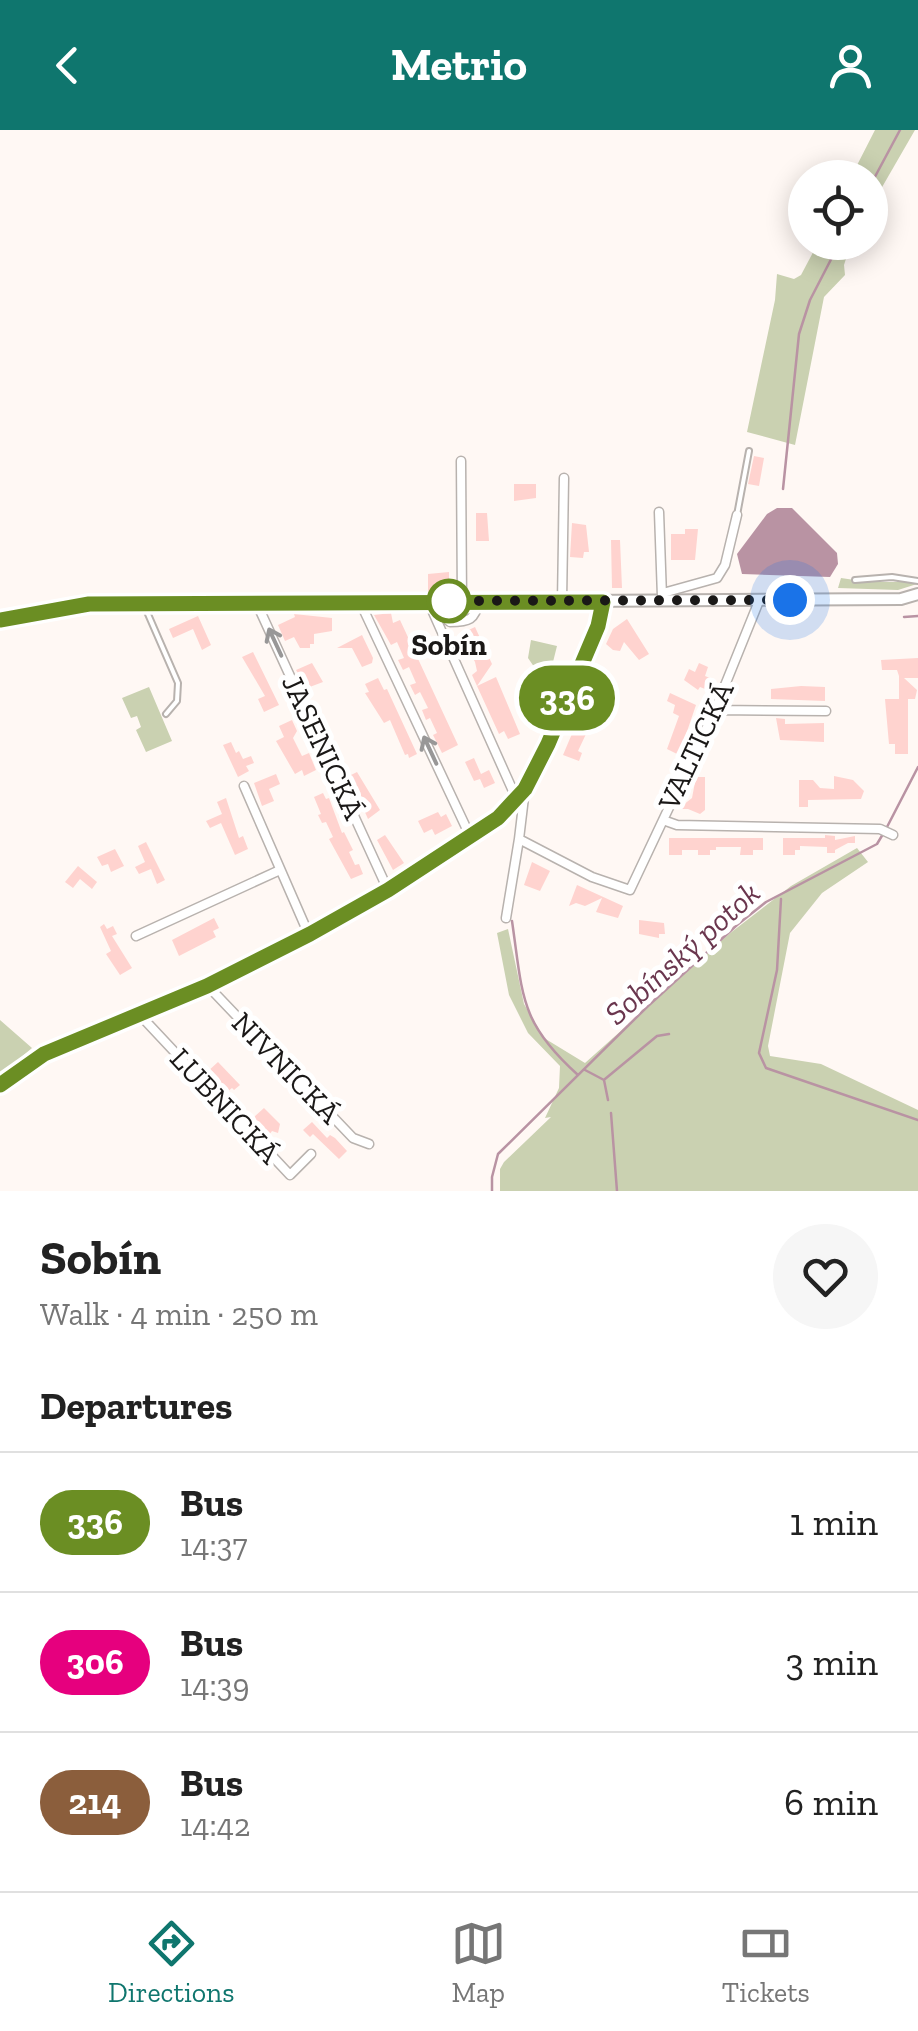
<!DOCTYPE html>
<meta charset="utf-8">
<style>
body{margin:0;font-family:"Zilla Slab",serif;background:#f6f6f6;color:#222;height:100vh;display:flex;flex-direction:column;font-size:38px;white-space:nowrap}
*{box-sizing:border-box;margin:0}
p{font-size:32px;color:#767676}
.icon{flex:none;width:55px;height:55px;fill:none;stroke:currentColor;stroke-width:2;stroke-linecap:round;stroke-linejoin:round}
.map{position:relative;height:1061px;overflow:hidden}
.details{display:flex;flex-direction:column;background:#fff;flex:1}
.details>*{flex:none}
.badge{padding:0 20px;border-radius:32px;font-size:35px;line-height:65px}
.tools{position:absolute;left:788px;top:30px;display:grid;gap:20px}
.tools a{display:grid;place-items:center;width:100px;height:100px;border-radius:50%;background:#fff;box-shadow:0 5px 25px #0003;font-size:50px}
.you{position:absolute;width:50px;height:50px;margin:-25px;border:8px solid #fff;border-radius:50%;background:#1a73e8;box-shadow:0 0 0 15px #1a73e833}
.map>.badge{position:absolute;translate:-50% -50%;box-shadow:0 0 0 5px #fff}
h2{padding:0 40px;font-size:38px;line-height:90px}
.round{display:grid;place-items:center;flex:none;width:105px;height:105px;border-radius:52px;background:#f6f6f6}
.summary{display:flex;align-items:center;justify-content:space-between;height:170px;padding:0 40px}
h1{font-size:48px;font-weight:700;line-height:75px}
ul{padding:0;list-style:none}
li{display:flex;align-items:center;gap:30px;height:140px;padding:0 40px;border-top:2px solid #e0e0e0}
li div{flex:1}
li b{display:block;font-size:38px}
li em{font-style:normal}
li .badge{min-width:110px;font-weight:700;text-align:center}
header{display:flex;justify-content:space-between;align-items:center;height:130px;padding:0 40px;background:#0f766e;color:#fff;font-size:45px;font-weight:700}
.menu{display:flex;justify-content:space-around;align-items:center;height:140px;border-top:2px solid #e0e0e0;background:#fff;font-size:28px;color:#767676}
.menu a{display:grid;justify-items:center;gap:5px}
.menu .current{color:#0f766e}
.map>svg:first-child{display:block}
.green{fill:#cad1b1}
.water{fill:#b993a3}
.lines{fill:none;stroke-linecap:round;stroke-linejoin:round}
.stream{stroke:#b993a3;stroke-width:2.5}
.building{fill:#ffd3cf}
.lane-casing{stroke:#b8b2ae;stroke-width:8}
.street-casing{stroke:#b8b2ae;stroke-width:11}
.secondary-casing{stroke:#b8b2ae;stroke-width:14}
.lane{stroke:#fff;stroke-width:4}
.street{stroke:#fff;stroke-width:8}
.secondary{stroke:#fff;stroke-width:10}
.oneway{stroke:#989797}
.line-casing{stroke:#fff;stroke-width:22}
.line{stroke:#6b8e23;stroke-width:15}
.walk{stroke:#1a1817;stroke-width:10;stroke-dasharray:0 18}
.stop-dot{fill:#fff;stroke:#6b8e23;stroke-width:5}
.labels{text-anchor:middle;stroke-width:10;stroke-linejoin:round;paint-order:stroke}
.stop-label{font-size:30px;font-weight:bold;fill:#1a1817;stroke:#fff}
.street-label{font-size:30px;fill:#1a1817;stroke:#fff}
.water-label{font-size:32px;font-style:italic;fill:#6a364e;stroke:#fff}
</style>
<header><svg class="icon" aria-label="back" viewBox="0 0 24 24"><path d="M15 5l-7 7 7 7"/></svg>Metrio<svg class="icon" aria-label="person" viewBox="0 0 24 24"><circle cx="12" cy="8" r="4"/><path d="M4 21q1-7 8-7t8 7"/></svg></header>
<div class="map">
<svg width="918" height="1061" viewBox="0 0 918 1061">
<rect width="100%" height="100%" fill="#fff8f4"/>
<path class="green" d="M875,0h40l-45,78v-30l-19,-1z
M818,113h33l-7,22 1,10 -21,22 -29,148 -48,-13 28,-132 2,-26 17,5 7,-4z
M841,448l27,4h46l3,2 -19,6 -60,-2z
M531,510l26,6 -8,32 -10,-4 -11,-16z
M149,557l23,54 -26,11 -10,-22 5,-3 -4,-11 -6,2 -9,-20z
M857,718l11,14 -46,31 -32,40 -22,113 2,10 51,8 97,46v81h-418v-22l4,-7 47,-45 -6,1 14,-30 1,-22 -32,-33 -19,-38 -12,-62 11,-4 16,75 20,34 41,25 144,-129 62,-48z
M0,890l32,28 -32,27z"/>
<path class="water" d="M777,378h15l45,45 1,11 -8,13 -88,-3 -5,-20 30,-40z"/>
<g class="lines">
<path class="stream" d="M870,56l30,-56
M783,359l16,-155 11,-34 30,-58
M904,487l14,-1
M887,697l31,-60
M781,769l-4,71 -18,83 7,15 152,52
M512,791c11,75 7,101 66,154
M585,940l19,10 4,20
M605,949l52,-43 12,-2
M611,983l6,78
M492,1061v-14l6,-23 150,-148 89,-81 29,-23 111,-58 6,-10"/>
</g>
<path class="building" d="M754,326l10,2 -5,28 -11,-2z
M514,354h22v14l-22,3z
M476,383h11l2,28h-13z
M572,393l14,2 3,27h-5l-1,6 -13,-1z
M685,399h13l-3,31h-24v-26h14z
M611,410h9l2,48h-10z
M449,442v13h-12v7h-9v-18z
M391,483l2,10 7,-3 58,125 -16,8 -9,-18 4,-2 -7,-15 -4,2 -4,-10 6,-2 -8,-16 -5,3 -5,-10 6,-2 -7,-16 -6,3 -5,-10 6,-2 -7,-16 -6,3 -17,-30z
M294,484l38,4v13l-18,3v10h-4v4h-10l-6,-11 -9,4 -7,-16 17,-8z
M198,486l13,29 -9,5 -9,-21 -20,9 -4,-9z
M627,489l22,35 -10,6 -15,-18 -4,9 -7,-1 -7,-6 7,-15z
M475,497l17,37 -15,22 -5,-11 5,-4 -2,-9 -15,-28z
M362,505l11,23 -1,5 -10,4 -10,-19h-15z
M253,522l26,53 -15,7 -6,-13 7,-3 -23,-39z
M918,528v20h-14l13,12 -2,9h-7v55h-13v-10h-6l-4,-45h14v-23l-2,-6h-15l-1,-10z
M312,533l11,19 -16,6 -11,-18z
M699,533l9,4 -3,9 5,2 -5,11 -5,-2 -2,3 -14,-10 5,-11 6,3z
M496,547l24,57 -12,5 -4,-8 -5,3 -22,-48z
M378,548l6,12 3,-1 30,65 -8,4 -1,-4 -3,1 -15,-35 -6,3 -19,-30 4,-1 -4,-8z
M801,556l24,1v14l-54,-2v-10z
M670,563l26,12 -17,50 -12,-6 12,-33 -6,-3 2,-8 -8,-4z
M776,588l9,1v5l39,-1v19l-44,-2z
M292,590l5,11 -4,7 9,18 7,-3 7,17 -12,6 -2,-6 -7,4 -19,-33 8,-4 -5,-11z
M574,599l12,5 -8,17 4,2 -3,8 -16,-6z
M231,612l5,11 3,-2 4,8 8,-3 3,7 -8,3 3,5 -11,6 -15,-32z
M474,628l7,16 8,-4 6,13 -11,5 -4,-9 -6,2 -9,-19z
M357,642l23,38 -12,9 -19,-43z
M276,644l4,10 -11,5 5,12 -12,5 -8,-23z
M834,646l19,4 11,11 -3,8 -53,1v7h-9v-27h14l7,8 14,1z
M696,647h9v33l-5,4 -12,-5h-10l14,-11z
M323,663l3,6 3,-1 13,35 2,-1 9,18 -4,2 6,13 4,-1 4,10 -12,5 -22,-40 4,-2 -7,-15 -4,1 -4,-8 3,-1 -7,-17z
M226,668l13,40 4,-2 5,13 -13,6 -14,-32 -11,5 -4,-7 16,-7 -5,-12z
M438,682l3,5 5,-3 6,12 -17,9 -3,-6 -8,4 -6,-12z
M385,705l19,28 -11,7 -16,-30z
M825,705l10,1v4l20,-4v7h-7l-13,7v3h-8v-6l-27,-1v4h-5v5h-12v-17h42z
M669,708h94v12h-10v5h-13l1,-8h-25v3h-6v5h-12v-5h-16v5h-13z
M146,712l19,38 -8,4 -6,-15 -12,5 -4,-7 10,-5 -7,-16z
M115,719l9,17 -13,6 -3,-8 -6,2 -5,-9z
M532,732l18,9 -10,20 -16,-6z
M78,736l19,16 -5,7 -12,-10 -7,9 -8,-6z
M577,755l46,21 -5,12 -22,-6 6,-14 -17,8 -9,-3 -7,3z
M214,788l5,10 -6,3 3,6 -37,19 -7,-16z
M639,790l25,3 1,11h-6v4l-20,-4z
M104,794l3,5 6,-3 4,8 -5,2 20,32 -12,7 -14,-21 5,-3 -11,-24z
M218,932l22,23 -6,5 -2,-2 -5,4 -20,-20z
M264,978l16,16 -2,9 -6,-2 -3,4 -16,-17z
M312,992l15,16 3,-3 5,3 12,13 -8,8 -26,-25 -3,3 -7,-7z"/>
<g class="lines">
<defs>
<path id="lane" d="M737,385l12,-64
M855,450l37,-3 26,4
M144,475l34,78 -1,18 -11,13"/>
<path id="street" d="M461,331l1,140
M659,382l3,85
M663,463l54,-15 8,-13 12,-50
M428,471l89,199
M437,471l4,14 9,7c19,0 25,-2 29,-21
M360,472l111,236
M562,472l2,-124
M257,474l131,286
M715,580l111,1
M244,656l65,149
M525,659l-6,50 73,38 38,13 85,-180 44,-109
M663,690l14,5 203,4 13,6
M506,788l13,-79
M136,806l144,-66
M207,855l146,153 16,6
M139,884l151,161 21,-21"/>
<path id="secondary" d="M0,490l89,-16 812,-5 17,-5
M0,955l43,-31 164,-69 102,-50 79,-45 110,-71 27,-30 22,-45 50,-118 6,-24"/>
</defs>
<use href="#lane" class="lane-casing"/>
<use href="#street" class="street-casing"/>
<use href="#secondary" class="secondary-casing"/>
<use href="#lane" class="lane"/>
<use href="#street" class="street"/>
<use href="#secondary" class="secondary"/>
</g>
<defs><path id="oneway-shaft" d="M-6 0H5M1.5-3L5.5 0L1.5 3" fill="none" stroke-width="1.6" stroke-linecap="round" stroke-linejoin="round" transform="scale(2.5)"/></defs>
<g class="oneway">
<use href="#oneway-shaft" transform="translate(275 512) rotate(-115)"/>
<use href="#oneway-shaft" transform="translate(430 620) rotate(-115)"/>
</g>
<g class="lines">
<defs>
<path id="line" d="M0,490l89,-16 514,-2 -5,24 -50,118 -23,45 -27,29 -110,72 -78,44 -103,52 -163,68 -44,31"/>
</defs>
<use href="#line" class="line-casing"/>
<use href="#line" class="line"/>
<path class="walk" d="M449,471h-12l353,-1"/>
</g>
<circle class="stop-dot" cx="449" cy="471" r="20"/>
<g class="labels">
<g class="stop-label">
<text x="449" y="525">Sobín</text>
</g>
<g class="street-label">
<text transform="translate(696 616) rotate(-65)" y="10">VALTICKÁ</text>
<text transform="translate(323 617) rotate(65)" y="10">JASENICKÁ</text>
<text transform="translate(286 938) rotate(46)" y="10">NIVNICKÁ</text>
<text transform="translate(225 976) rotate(47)" y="10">LUBNICKÁ</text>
</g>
<g class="water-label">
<text transform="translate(682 823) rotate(-42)" y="11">Sobínský potok</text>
</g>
</g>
</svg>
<div class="tools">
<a><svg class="icon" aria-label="locate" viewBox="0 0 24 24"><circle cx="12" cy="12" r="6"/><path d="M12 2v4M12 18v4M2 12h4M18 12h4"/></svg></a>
</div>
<div class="you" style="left:790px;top:470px"></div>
<b class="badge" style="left:567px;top:568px;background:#6b8e23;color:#fff">336</b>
</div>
<section class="details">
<div class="summary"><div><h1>Sobín</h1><p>Walk · 4 min · 250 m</p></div><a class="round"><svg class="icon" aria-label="heart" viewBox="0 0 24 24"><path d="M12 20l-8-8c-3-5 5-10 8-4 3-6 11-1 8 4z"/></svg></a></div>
<h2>Departures</h2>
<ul>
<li><span class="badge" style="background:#6b8e23;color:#fff">336</span><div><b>Bus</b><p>14:37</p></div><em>1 min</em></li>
<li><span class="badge" style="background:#e6007e;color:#fff">306</span><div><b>Bus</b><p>14:39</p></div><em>3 min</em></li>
<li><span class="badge" style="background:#8b5e3c;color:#fff">214</span><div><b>Bus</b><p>14:42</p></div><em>6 min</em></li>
</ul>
</section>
<nav class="menu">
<a class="current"><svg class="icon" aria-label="directions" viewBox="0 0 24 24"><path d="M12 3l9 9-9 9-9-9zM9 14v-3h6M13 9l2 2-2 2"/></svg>Directions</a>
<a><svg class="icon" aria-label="map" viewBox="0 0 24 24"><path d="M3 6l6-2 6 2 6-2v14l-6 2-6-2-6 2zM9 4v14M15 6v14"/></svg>Map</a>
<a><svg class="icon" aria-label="tickets" viewBox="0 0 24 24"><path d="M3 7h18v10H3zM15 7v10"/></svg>Tickets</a>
</nav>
